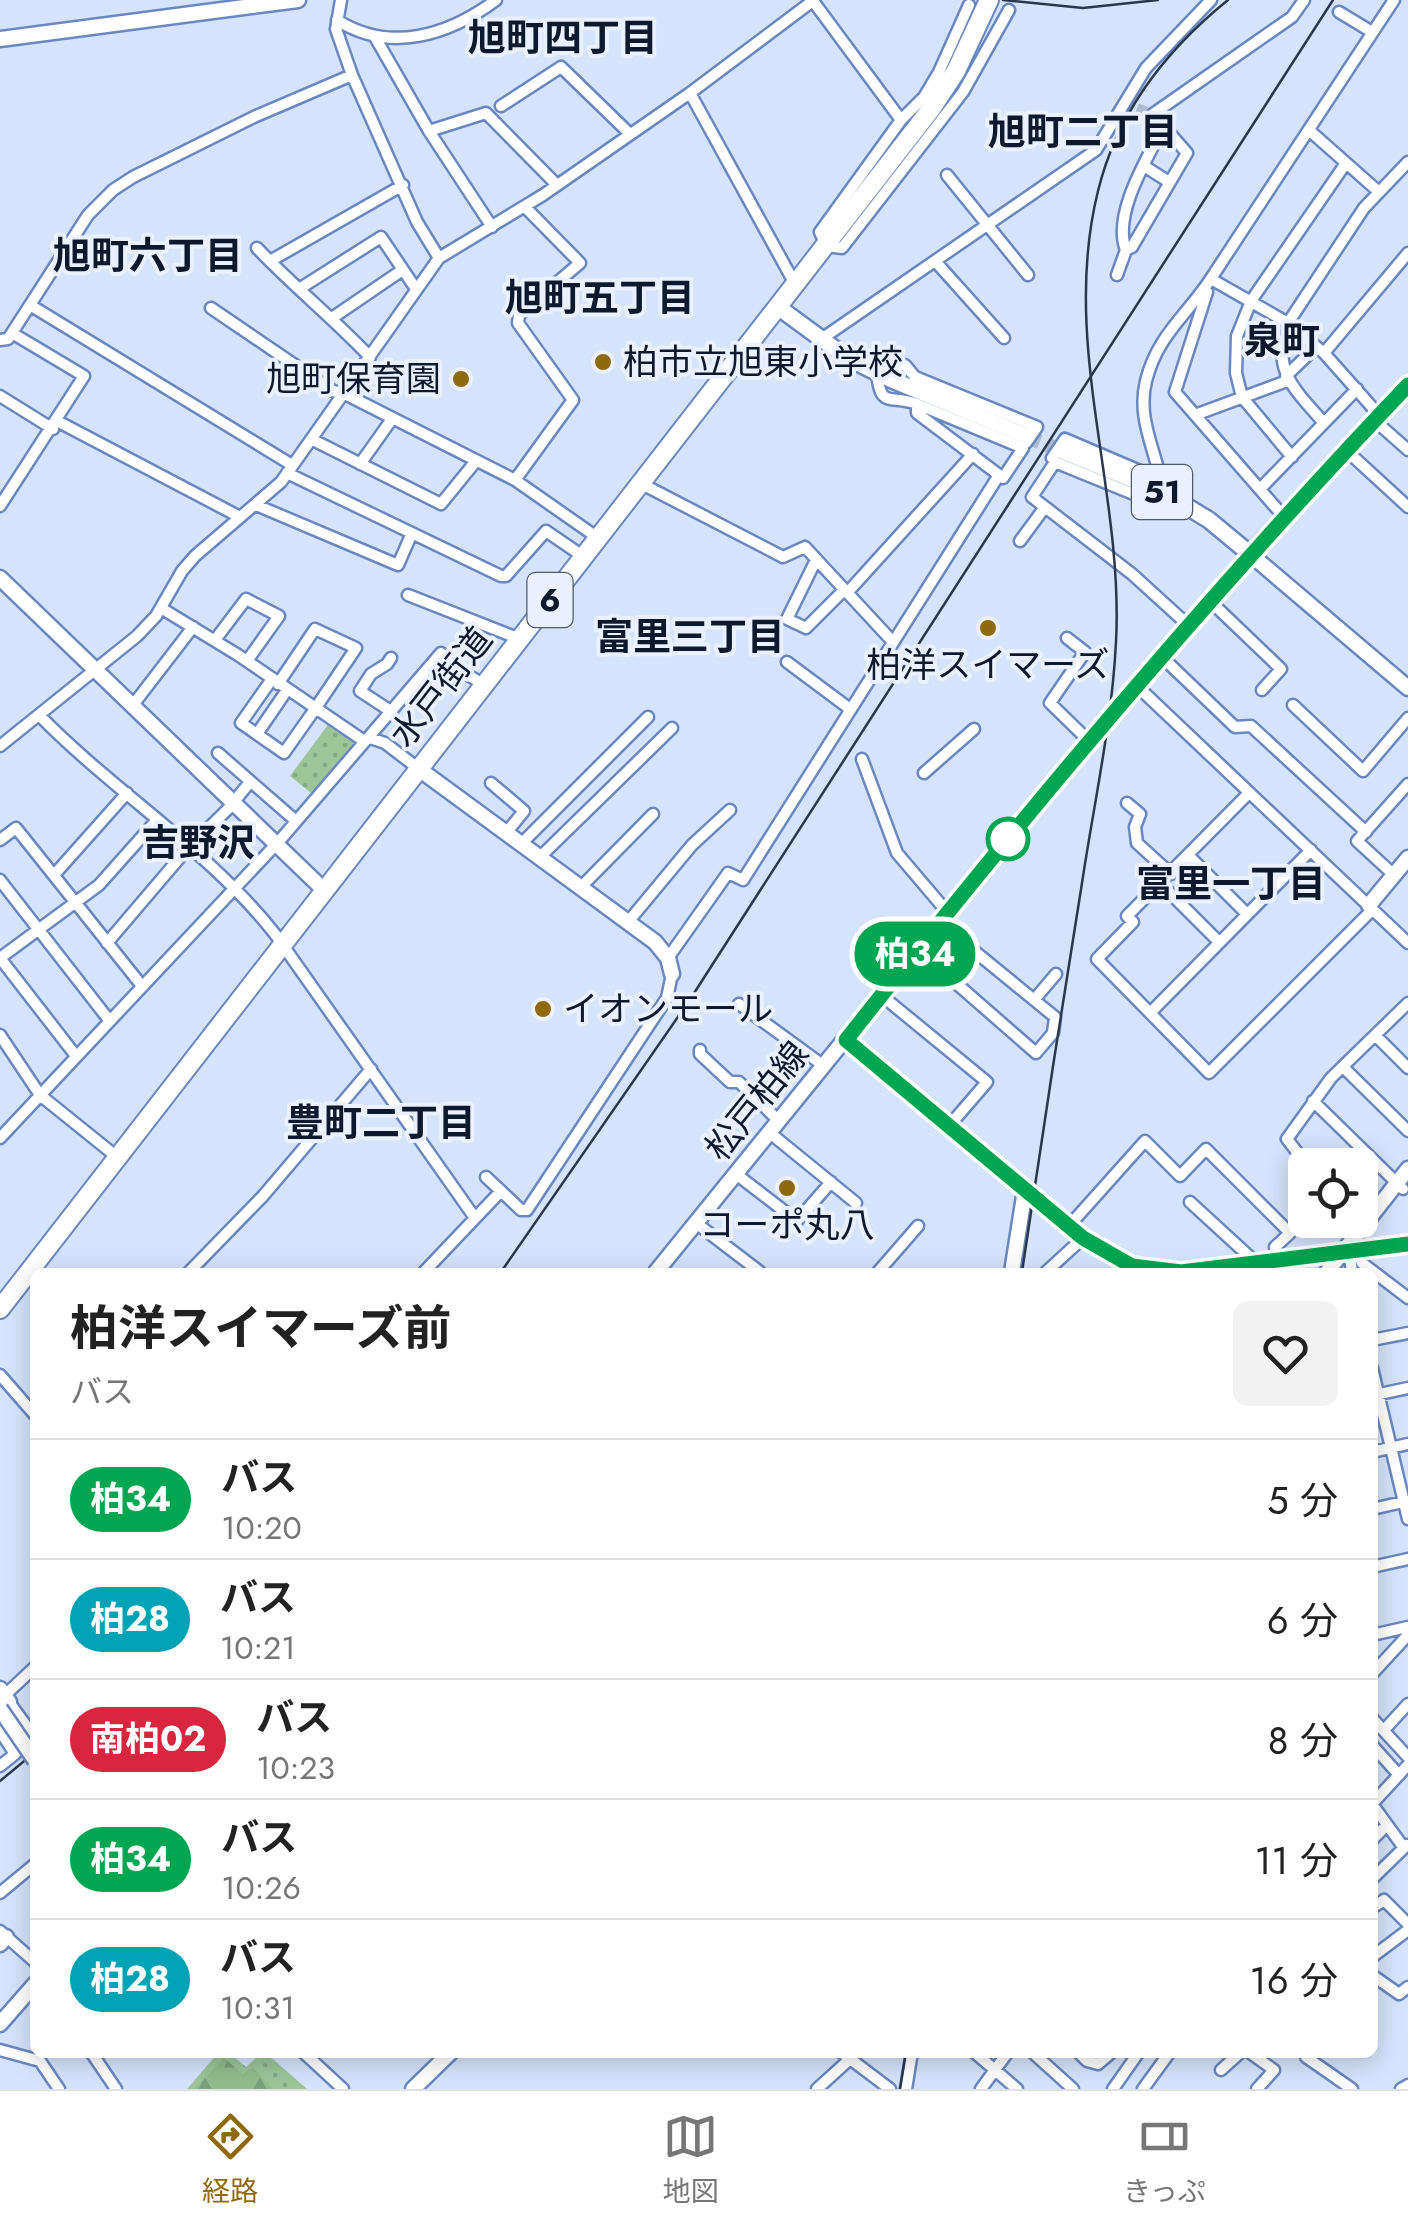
<!DOCTYPE html>
<html lang="ja">
<meta charset="utf-8">
<style>
body{margin:0;font-family:Jost,"Noto Sans JP",sans-serif;background:#f2f2f2;color:#222;height:100vh;display:flex;flex-direction:column;font-size:38px;white-space:nowrap}
*{box-sizing:border-box;margin:0}
p{font-size:32px;color:#767676}
.icon{flex:none;width:55px;height:55px;fill:none;stroke:currentColor;stroke-width:2;stroke-linecap:round;stroke-linejoin:round}
.map{position:relative;flex:1;overflow:hidden}
.details{position:absolute;left:30px;top:1268px;width:1348px;height:790px;display:flex;flex-direction:column;background:#fff;border-radius:15px;box-shadow:0 5px 25px #0003}
.details>*{flex:none}
.badge{padding:0 20px;border-radius:32px;font-size:35px;line-height:65px}
.buttons{position:absolute;left:1288px;top:1148px;display:grid;gap:20px}
.buttons a{display:grid;place-items:center;width:90px;height:90px;border-radius:15px;background:#fff;box-shadow:0 5px 25px #0003;font-size:50px}
.map>.badge{position:absolute;translate:-50% -50%;box-shadow:0 0 0 5px #fff}
.round{display:grid;place-items:center;flex:none;width:105px;height:105px;border-radius:15px;background:#f2f2f2}
.head{display:flex;align-items:center;justify-content:space-between;height:170px;padding:0 40px}
h1{font-size:48px;font-weight:700;line-height:75px}
ul{padding:0;list-style:none}
li{display:flex;align-items:center;gap:30px;height:120px;padding:0 40px;border-top:2px solid #e0e0e0}
li div{flex:1}
li b{display:block;font-size:38px}
li em{font-style:normal}
li .badge{min-width:110px;font-weight:700;text-align:center}
.dock{display:flex;justify-content:space-around;align-items:center;height:140px;border-top:2px solid #e0e0e0;background:#fff;font-size:28px;color:#767676}
.dock a{display:grid;justify-items:center;gap:5px}
.dock .current{color:#8e690d}
.map>svg:first-child{display:block}
.green{fill:url(#green-dots)}
.forest{fill:url(#forest-firs)}
.lines{fill:none;stroke-linecap:round;stroke-linejoin:round}
.street-tunnel{stroke:#aebbd3;stroke-width:10;stroke-dasharray:10 5;stroke-linecap:butt}
.primary-tunnel{stroke:#aebbd3;stroke-width:15;stroke-dasharray:15 8;stroke-linecap:butt}
.street-casing{stroke:#6b87bf;stroke-width:15}
.secondary-casing{stroke:#6b87bf;stroke-width:19}
.primary-casing{stroke:#6b87bf;stroke-width:20}
.highway-casing{stroke:#6b87bf;stroke-width:22}
.street{stroke:#fff;stroke-width:10}
.secondary{stroke:#fff;stroke-width:14}
.primary{stroke:#fff;stroke-width:15}
.highway{stroke:#fff;stroke-width:18}
.rail{stroke:#2b374d;stroke-width:2.5}
.secondary-bridge-casing{stroke:#6b87bf;stroke-width:19;stroke-linecap:butt}
.secondary-bridge{stroke:#fff;stroke-width:14}
.line-casing{stroke:#fff;stroke-width:22}
.line{stroke:#00a651;stroke-width:15}
.poi-dot{fill:#8e690d;stroke:#eaf0fd;stroke-width:4}
.stop-dot{fill:#fff;stroke:#00a651;stroke-width:5}
.labels{text-anchor:middle;stroke-width:8;stroke-linejoin:round;paint-order:stroke}
.shield{fill:#eaf0fd;stroke:#505a6d;stroke-width:2.5}
.shield-label{font-size:32px;font-weight:bold;fill:#0e192f}
.poi-label{font-size:35px;fill:#0e192f;stroke:#eaf0fd;text-anchor:start}
.street-label{font-size:35px;fill:#0e192f;stroke:#eaf0fd}
.neighbourhood-label{font-size:38px;font-weight:bold;fill:#0e192f;stroke:#eaf0fd}
</style>
<div class="map">
<svg width="1408" height="2089" viewBox="0 0 1408 2089">
<defs>
<pattern id="green-dots" width="8" height="8" patternUnits="userSpaceOnUse" patternTransform="scale(2.5)"><rect width="8" height="8" fill="#9cc59a"/><path d="M2 2h.1M6 6h.1" fill="none" stroke="#85a985" stroke-width="1.8" stroke-linecap="round"/></pattern>
<pattern id="forest-firs" width="22" height="20" patternUnits="userSpaceOnUse" patternTransform="scale(2.5)"><rect width="22" height="20" fill="#90bc8e"/><path d="M5 1l3.5 6h-7zM16 11l3.5 6h-7z" fill="#7ba17b"/></pattern>
</defs>
<rect width="100%" height="100%" fill="#d6e3fc"/>
<path class="green" d="M330,722l26,17 1,7 -46,47 -21,-17z
M219,2052l10,1 17,14 15,-14h5l41,36h-120z"/>
<path class="forest" d="M224,2058l19,16 10,-7 19,22h-78z"/>
<g class="lines">
<path class="street-tunnel" d="M1123,103l30,11"/>
<path class="primary-tunnel" d="M1026,436l36,15"/>
<defs>
<path id="street" d="M341,0l-5,29 16,46 65,147 22,36
M813,1l88,119
M969,5l-30,67 -15,25 -23,23 -81,112 6,14 16,2 121,-156 46,-82
M1339,12l33,20
M337,20c53,34 112,15 159,-20
M375,37l54,94 63,96
M690,93l105,191
M501,106l60,-39 69,67
M429,131l57,-18 71,72
M1310,131l69,61
M1144,166l25,16
M947,175l81,100
M257,248c36,38 77,71 113,109
M1126,250c-14,-35 21,-91 37,-123
M270,261l133,-76
M935,261l69,77
M1117,275l9,-25 6,-3 55,-94 -34,-39 139,-97 12,-17
M1211,279l77,44 36,30 55,62
M299,289l82,-52 35,52
M1203,290l4,2 -32,100 109,125
M30,305l262,160
M211,308l122,83 10,2 172,87 83,58
M332,318l69,-47
M1288,323l76,-115 44,-46
M1290,326c-22,42 8,67 34,97
M0,340l8,-1 80,-124 25,-25 20,-13 123,-61 96,-41
M820,340l276,-190 50,-82 65,-68
M1324,353l84,-100
M877,372c3,38 13,22 40,32l106,44 -20,30 -86,-65v-9
M1286,376l30,-29
M890,379l8,-14h7l10,12 122,50 -11,16
M0,396l53,33
M1195,415l92,-34
M1374,420l34,30
M57,421l181,95
M311,439l130,65 35,-43
M1347,451l61,56
M1292,457l-50,-60 -6,-24 1,-37 14,-35 95,-138
M1055,462l-23,35 100,77 56,51
M360,464l32,-45
M287,473l214,103h5l40,-45 38,26
M1161,477h-7l-89,-38 -13,19 3,4 96,39 12,-9c-5,-38 -27,-71 -17,-111 11,-45 40,-65 64,-101 61,-93 123,-186 184,-280
M515,480l58,-80 -55,-77 1,-8 61,-52 -55,-56
M640,483l143,74 22,-10 88,95
M1260,489l97,-100
M256,505l142,60 14,-32
M0,506l84,-130 -72,-43
M1020,541l25,-34
M816,560l-29,59 19,9 38,-38
M847,593l126,-139
M408,595l112,44
M1209,600l72,69 -19,21
M161,608l77,47 126,86
M1067,638l18,14 -35,51 39,38
M215,640l31,-41 33,17 -32,45
M1162,657l73,70 16,-1 115,106
M391,658l-4,6 -16,10 -11,17 32,21
M787,662l63,47
M272,679l-31,44 43,30 31,-44
M278,684l37,-55 41,19 -41,61
M1137,686l271,257
M133,705l60,-78
M1293,705l70,66 45,-53
M39,715c75,77 170,135 236,219l200,284
M257,734l30,-44
M370,738l15,5 34,26
M0,746l137,-110 19,-20 26,-45 13,-15 86,-74 158,-224 104,-63 147,-102 124,-93
M218,753l78,68
M862,759l35,94 51,60
M924,773l50,-44
M491,783l33,28 -18,22
M1249,793l-122,123 6,6 -36,37 112,114 164,-164
M1127,803l13,11 -5,13 2,16 34,31
M0,840l16,-12 126,158
M521,844l127,-127
M1189,856l58,58
M539,858l133,-130
M54,875l73,-82
M1394,875l-37,-34 51,-57
M0,880l109,140
M1161,884l58,58
M581,887l72,-73
M628,922l64,-77 38,-35
M107,943l81,-95 40,-39 22,-27
M918,950l118,103 17,-20 2,-16 -115,-94
M0,958l99,-73 57,-64
M0,958l76,98
M668,958l60,-85 15,7 256,-405
M881,995l106,87 -38,44
M1034,1000l22,-26
M739,1004l85,62
M1150,1013l161,-163
M0,1035l40,60 77,62
M1375,1035l33,33
M700,1050v4l30,28h9l40,39
M1343,1067l65,64
M1313,1101l90,88
M770,1133l86,70
M0,1138l281,-299 160,-186 11,12 32,20
M1307,1165l-20,-26 44,-61 77,-75
M736,1174l61,47 34,-39
M486,1177l15,14
M1190,1202l61,56 1,6
M1351,1220l10,12
M696,1223l64,49
M1069,1226l76,-85 35,35 26,-27 84,84 -15,14 2,14
M1356,1251l6,12 46,35
M1350,1257l2,15
M189,1272l74,-76 108,-127
M424,1272l77,-81 20,19h6l140,-212 5,-24
M878,1272l40,-46
M1046,1272l37,-34
M1372,1340l36,-7
M1372,1368l36,151
M0,1375l35,40
M1375,1395l33,-7
M1372,1452l36,-8
M1372,1509l35,-8
M1372,1567l36,-8
M1372,1635l36,-8
M1372,1674l36,-39
M5,1695l30,-28
M9,1702l26,36
M1372,1718l36,39
M1384,1730l24,-26
M0,1731l15,23 -15,12
M1372,1745l27,30
M1372,1840l15,-15
M1404,1848l-32,-44 36,-39
M1372,1879l35,-34
M0,1893l35,-29
M1372,1908l12,-8 24,24
M0,1931l35,31
M1372,1957l36,-27
M1372,1975l27,19 9,-7
M0,2050l40,11 19,28
M91,2052l25,37
M303,2052l40,37
M841,2052l49,37
M974,2052l43,37
M1032,2052l41,37
M1078,2052l9,9 11,3 14,-12
M1249,2052l25,18 -17,19
M1306,2057l46,32
M1221,2070l20,-18
M817,2089l33,-30
M906,2089l6,-37
M981,2089l27,-37
M1113,2089l26,-37
M1143,2089l27,-37
M1401,2089l7,-4"/>
<path id="secondary" d="M0,39l298,-39
M0,578l325,313
M419,769l236,173 13,16 4,16
M1369,905l39,-47
M846,1040l237,198 49,28 49,6 227,-27
M656,1272l383,-472 211,-246 158,134
M1012,1272l13,-82
M1327,1272l81,-103
M0,1689l9,13 -9,7
M0,1944l6,-7
M0,2024l35,-40
M413,2089l38,-37"/>
<path id="primary" d="M778,307l68,50 44,22 136,57
M1062,451l101,41 46,28 41,34 158,-169"/>
<path id="highway" d="M0,1309l931,-1200 25,-38 33,-71"/>
</defs>
<use href="#street" class="street-casing"/>
<use href="#secondary" class="secondary-casing"/>
<use href="#primary" class="primary-casing"/>
<use href="#highway" class="highway-casing"/>
<use href="#street" class="street"/>
<use href="#secondary" class="secondary"/>
<use href="#primary" class="primary"/>
<use href="#highway" class="highway"/>
<path class="rail" d="M1003,0l80,8 75,-8
M501,1272l188,-271 644,-1001
M1022,1272c19,-129 39,-260 60,-389 12,-80 30,-160 34,-241 8,-152 -56,-299 -18,-451 19,-78 68,-141 130,-191
M0,1781l35,-29
M900,2089l6,-37"/>
<defs>
<path id="secondary-bridge" d="M0,1709l35,51"/>
</defs>
<use href="#secondary-bridge" class="secondary-bridge-casing"/>
<use href="#secondary-bridge" class="secondary-bridge"/>
</g>
<g class="lines">
<defs>
<path id="line" d="M1408,385c-198,208 -384,429 -562,655l237,198 49,28 49,6 227,-28"/>
</defs>
<use href="#line" class="line-casing"/>
<use href="#line" class="line"/>
</g>
<g class="poi-dot">
<circle cx="603" cy="362" r="10"/>
<circle cx="461" cy="379" r="10"/>
<circle cx="988" cy="628" r="10"/>
<circle cx="543" cy="1009" r="10"/>
<circle cx="787" cy="1188" r="10"/>
</g>
<circle class="stop-dot" cx="1008" cy="839" r="20"/>
<g class="labels">
<g class="shield">
<rect x="1132" y="465" width="60" height="54" rx="8"/>
<rect x="527.5" y="573" width="45" height="54" rx="8"/>
</g>
<g class="shield-label">
<text x="1162" y="503">51</text>
<text x="550" y="611">6</text>
</g>
<g class="poi-label">
<text x="623" y="374">柏市立旭東小学校</text>
<text x="441" y="391" text-anchor="end">旭町保育園</text>
<text x="988" y="677" text-anchor="middle">柏洋スイマーズ</text>
<text x="563" y="1021">イオンモール</text>
<text x="787" y="1237" text-anchor="middle">コーポ丸八</text>
</g>
<g class="street-label">
<text transform="translate(441 687) rotate(-52)" y="12">水戸街道</text>
<text transform="translate(757 1101) rotate(-51)" y="12">松戸柏線</text>
</g>
<g class="neighbourhood-label">
<text x="563" y="51">旭町四丁目</text>
<text x="1083" y="145">旭町二丁目</text>
<text x="148" y="269">旭町六丁目</text>
<text x="600" y="311">旭町五丁目</text>
<text x="1282" y="354">泉町</text>
<text x="690" y="650">富里三丁目</text>
<text x="198" y="856">吉野沢</text>
<text x="1231" y="897">富里一丁目</text>
<text x="381" y="1136">豊町二丁目</text>
</g>
</g>
</svg>
<div class="buttons">
<a><svg class="icon" aria-label="locate" viewBox="0 0 24 24"><circle cx="12" cy="12" r="6"/><path d="M12 2v4M12 18v4M2 12h4M18 12h4"/></svg></a>
</div>
<b class="badge" style="left:915px;top:954px;background:#00a651;color:#fff">柏34</b>
<section class="details">
<div class="head"><div><h1>柏洋スイマーズ前</h1><p>バス</p></div><a class="round"><svg class="icon" aria-label="heart" viewBox="0 0 24 24"><path d="M12 20l-8-8c-3-5 5-10 8-4 3-6 11-1 8 4z"/></svg></a></div>
<ul>
<li><span class="badge" style="background:#00a651;color:#fff">柏34</span><div><b>バス</b><p>10:20</p></div><em>5 分</em></li>
<li><span class="badge" style="background:#00a3b4;color:#fff">柏28</span><div><b>バス</b><p>10:21</p></div><em>6 分</em></li>
<li><span class="badge" style="background:#d7263d;color:#fff">南柏02</span><div><b>バス</b><p>10:23</p></div><em>8 分</em></li>
<li><span class="badge" style="background:#00a651;color:#fff">柏34</span><div><b>バス</b><p>10:26</p></div><em>11 分</em></li>
<li><span class="badge" style="background:#00a3b4;color:#fff">柏28</span><div><b>バス</b><p>10:31</p></div><em>16 分</em></li>
</ul>
</section>
</div>
<nav class="dock">
<a class="current"><svg class="icon" aria-label="directions" viewBox="0 0 24 24"><path d="M12 3l9 9-9 9-9-9zM9 14v-3h6M13 9l2 2-2 2"/></svg>経路</a>
<a><svg class="icon" aria-label="map" viewBox="0 0 24 24"><path d="M3 6l6-2 6 2 6-2v14l-6 2-6-2-6 2zM9 4v14M15 6v14"/></svg>地図</a>
<a><svg class="icon" aria-label="tickets" viewBox="0 0 24 24"><path d="M3 7h18v10H3zM15 7v10"/></svg>きっぷ</a>
</nav>
